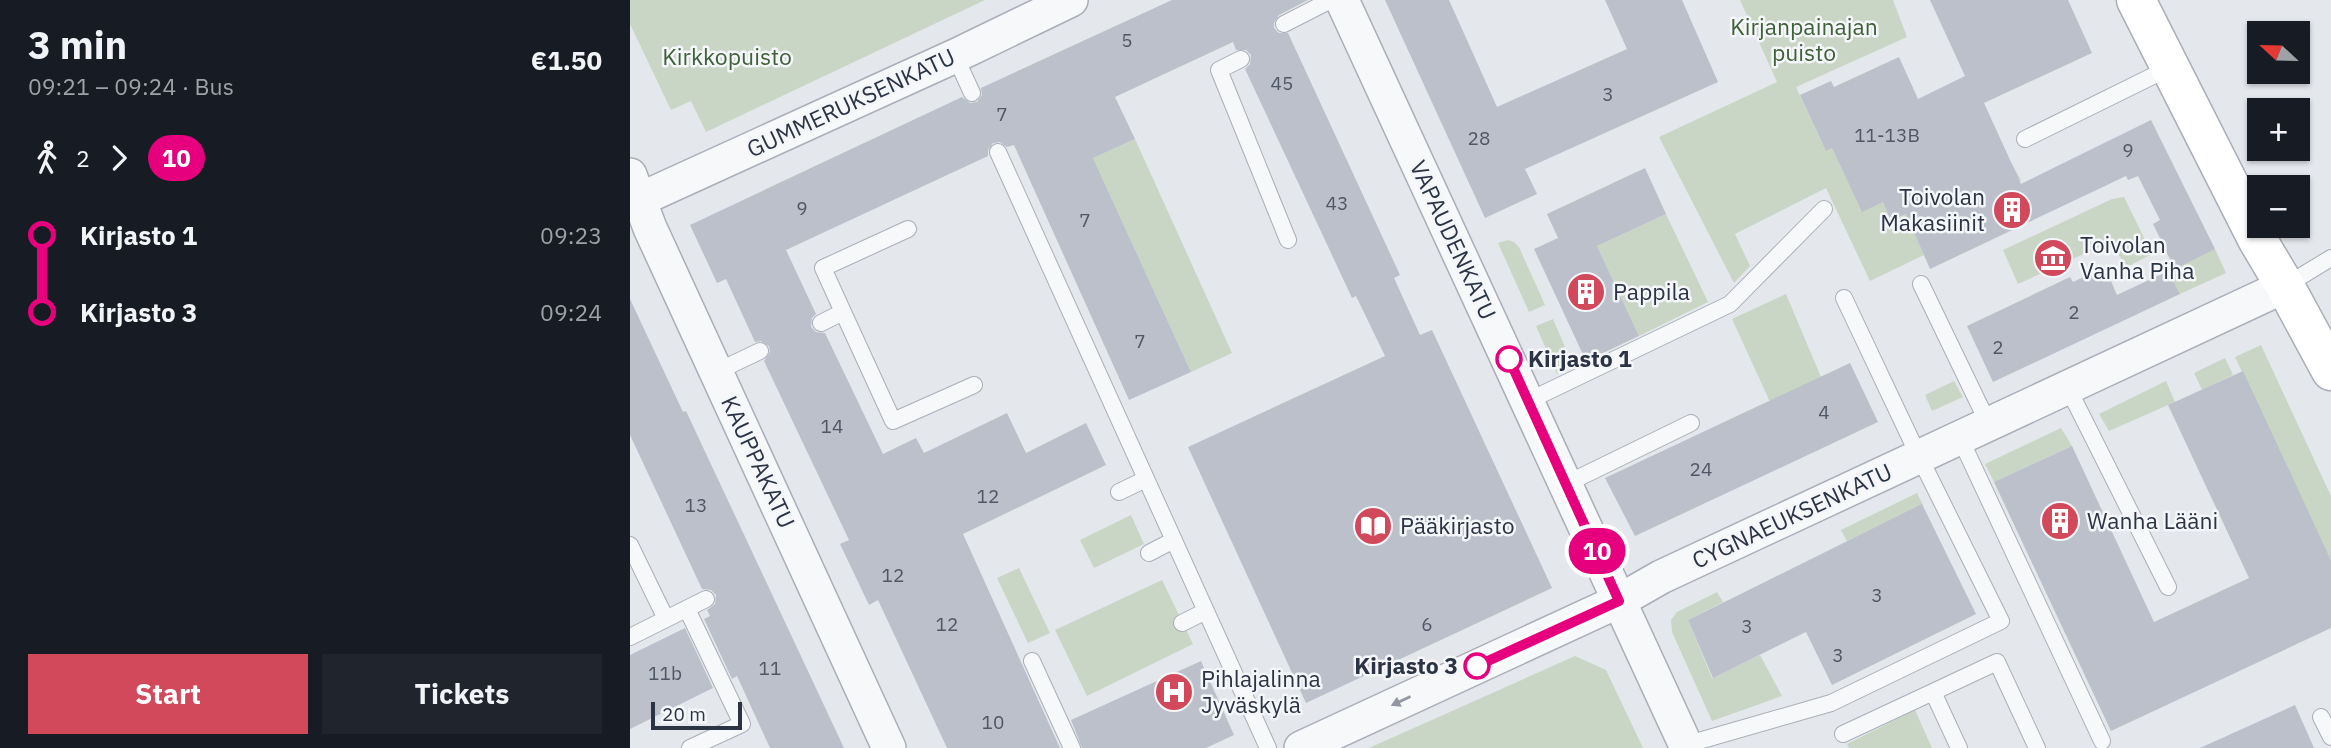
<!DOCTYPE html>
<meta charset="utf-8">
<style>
body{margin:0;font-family:"IBM Plex Sans",sans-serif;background:#20242c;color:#f1f3f6;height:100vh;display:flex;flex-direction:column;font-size:26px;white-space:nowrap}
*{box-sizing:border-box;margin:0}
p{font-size:23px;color:#9ea1a6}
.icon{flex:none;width:38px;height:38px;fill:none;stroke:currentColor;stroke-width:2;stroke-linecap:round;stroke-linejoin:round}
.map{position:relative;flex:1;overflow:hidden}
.drawer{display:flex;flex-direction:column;background:#171b24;width:630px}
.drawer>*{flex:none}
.badge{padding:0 14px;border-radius:23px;font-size:24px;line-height:46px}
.needle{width:46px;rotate:292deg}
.controls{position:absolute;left:1617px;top:21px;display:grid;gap:14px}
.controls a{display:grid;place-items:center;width:63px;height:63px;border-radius:0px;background:#171b24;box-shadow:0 2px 5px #0004;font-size:35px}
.scale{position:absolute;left:21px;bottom:18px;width:91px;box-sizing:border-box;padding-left:7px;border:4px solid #2b3445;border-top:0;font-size:19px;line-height:24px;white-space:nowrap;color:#2b3445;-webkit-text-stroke:5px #f4f6f9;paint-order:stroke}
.map>.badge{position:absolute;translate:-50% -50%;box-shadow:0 0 0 4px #fff}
.legs{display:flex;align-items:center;gap:10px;height:77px;padding:0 28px;font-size:23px}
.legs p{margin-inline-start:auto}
.headline{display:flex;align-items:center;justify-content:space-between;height:119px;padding:0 28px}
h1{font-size:38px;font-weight:800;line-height:52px}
.button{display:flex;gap:14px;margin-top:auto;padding:14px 28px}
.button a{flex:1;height:80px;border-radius:0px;background:#d1495b;color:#fff;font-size:28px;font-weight:800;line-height:80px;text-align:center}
.button a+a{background:#20242c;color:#f1f3f6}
ul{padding:0 28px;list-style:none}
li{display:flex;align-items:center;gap:24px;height:77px;font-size:26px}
li i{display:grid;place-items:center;width:10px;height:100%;margin:0 9px;background:currentColor}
li i::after{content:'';width:18px;height:18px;margin:-9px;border:5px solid;border-radius:50%;background:#171b24}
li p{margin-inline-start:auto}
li:first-child i{background:linear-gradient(#0000 50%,currentColor 0)}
li:last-child i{background:linear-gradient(currentColor 50%,#0000 0)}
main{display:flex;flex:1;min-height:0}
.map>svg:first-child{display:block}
.green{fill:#c9d6c5}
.building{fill:#bbc0ca}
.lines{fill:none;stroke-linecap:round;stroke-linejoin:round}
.service-casing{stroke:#a9aeb7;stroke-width:18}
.minor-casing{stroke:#a9aeb7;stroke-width:36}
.secondary-casing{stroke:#a9aeb7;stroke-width:41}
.service{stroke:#f7f8fa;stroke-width:16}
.minor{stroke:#f7f8fa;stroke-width:33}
.secondary{stroke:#fff;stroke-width:38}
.oneway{fill:#9196a0}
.line-1-casing{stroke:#fff;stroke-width:16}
.line-1{stroke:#e6007e;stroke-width:10}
.stop-1-dot{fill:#fff;stroke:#e6007e;stroke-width:3.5}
.labels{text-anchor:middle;stroke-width:5;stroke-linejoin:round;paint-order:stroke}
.number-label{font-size:19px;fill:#4f5766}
.park-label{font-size:23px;fill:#3f6138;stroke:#f4f6f9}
.street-label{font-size:23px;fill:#2b3445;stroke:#f4f6f9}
.poi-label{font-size:23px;fill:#2b3445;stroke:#f4f6f9;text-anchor:start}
.stop-label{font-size:23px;font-weight:bold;fill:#2b3445;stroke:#f4f6f9;text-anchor:start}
</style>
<main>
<section class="drawer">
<div class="headline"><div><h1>3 min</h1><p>09:21 – 09:24 · Bus</p></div><b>€1.50</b></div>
<div class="legs"><svg class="icon" aria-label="walk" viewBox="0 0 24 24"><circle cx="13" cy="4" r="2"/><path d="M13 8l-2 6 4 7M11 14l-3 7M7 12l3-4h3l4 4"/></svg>2<svg class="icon" aria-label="forward" viewBox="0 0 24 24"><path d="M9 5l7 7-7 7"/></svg><b class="badge" style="background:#e6007e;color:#fff">10</b></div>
<ul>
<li><i style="color:#e6007e"></i><b>Kirjasto 1</b><p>09:23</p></li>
<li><i style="color:#e6007e"></i><b>Kirjasto 3</b><p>09:24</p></li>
</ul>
<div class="button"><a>Start</a><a>Tickets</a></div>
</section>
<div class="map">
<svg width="1701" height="748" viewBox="0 0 1701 748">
<rect width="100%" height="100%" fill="#e4e7ec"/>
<path class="green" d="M0,0h355l-279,132 -15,-31 -20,9 -41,-86z
M1110,0h153l14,37 -111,50 30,64 6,-3 30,63 21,-9 9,19 120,-57 9,16 -107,52 10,23 -54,26 -44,-93 -91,46 15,32 -16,17 -75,-146 118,-55z
M505,139l97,214 -41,19 -98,-214z
M1494,197l25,51 1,7 -23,12 -17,-25 -92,42 -15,-34 109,-51z
M1036,214l42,88 -69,34 -42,-90z
M878,240l6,2 5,5 26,58 -16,7 -31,-69z
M1539,240l46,9 11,24 -46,21 -12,-23 6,-3 -12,-25z
M1156,294l35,83 -51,25 -38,-83z
M923,319l17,40 -3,8 -10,7 -21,-48z
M1631,345l70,151v64l-96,-203z
M1595,358l8,17 -31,15 -8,-17z
M1324,381l9,16 -31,14 -7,-16z
M1536,381l9,21 -66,29 -10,-17z
M1431,428l11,18 -78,36 -9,-18z
M1287,493l6,12 -76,36 -6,-11z
M501,515l13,29 -50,24 -14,-28z
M389,568l31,65 -22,10 -31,-65z
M532,580l31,64 -106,52 -32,-66z
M1087,592l6,10 -35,18 24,58 48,-23 22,41 -70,25 -40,-89 -1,-12 6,-8z
M945,656l31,14 37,78h-274z
M1285,710l17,38h-83l-2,-4z"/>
<path class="building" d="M542,0h136l-29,15 -5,8v5l5,5h9l112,242 -6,3 26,57 12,-5 120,258 -246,115 -118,-256 197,-91 -29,-60 -4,2 -107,-229 5,-5 1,-9 -5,-5h-10l-3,-8 -118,55 20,42 -42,19 98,214 -62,28 -115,-255 -7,2 -7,-5 -7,1 -5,7v6l-202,94 30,64 -4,4 -1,9 5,5 9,1 58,121 33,-16 8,15 83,-40 19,40 60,-30 20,42 -143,69 97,214h-113l-69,-148 -9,5 -29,-61 9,-4 -85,-179 6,-9 -1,-6 -8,-5 -6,1 -29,-63 -9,4 -27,-58 272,-128 8,6 7,-1 5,-7 -1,-7z
M755,0h64l48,107 130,-58 -22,-49h77l36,82 -193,87 12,25 -52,24z
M1300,0h138l24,53 -108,50 37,81 130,-64 64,129 -40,20 -22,-45 7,-4 -22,-44 -10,4 -2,-4 -196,93 -24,-55 -15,7 -8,-19 -21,10 -30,-64 -6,3 -26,-56 31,-14 3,6 65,-30 19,42 47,-23z
M1015,168l21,46 -69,32 42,90 -53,25 -52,-112 24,-11 -11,-24z
M1475,267l12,28 51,-24 12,23 -187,88 -26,-56 103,-49 3,5z
M0,299l53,113 3,-1 158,337h-74l-33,-72 -5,3 -28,-60 6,-3 -3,-6 8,-6 1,-9 -5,-5 -9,-1 -72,-154z
M1220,363l28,59 -243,114 -30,-58z
M1613,371l88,189v68l-220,103 -117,-249 78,-36 82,176 95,-44 -81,-173z
M1292,504l54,110 -144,71 -26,-53 -93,46 -25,-58z
M55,628l28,60 -83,41v-74z
M571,661l33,74 -28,13h-124l-11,-28z
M1665,705l19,43h-114z"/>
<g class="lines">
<defs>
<path id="service" d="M654,24l47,-24
M325,56l17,37
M611,59l-22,11 69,170
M1395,139l144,-71
M368,152l270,596
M1291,284l68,141
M1655,286l46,-28
M213,312l-20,-44 85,-39
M191,323l22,-11 50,109 81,-36
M86,372l44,-21
M1438,388l100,199
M898,401l202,-97 94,-95
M1330,438l142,303
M936,484l125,-61
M489,492l27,-13
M0,545l36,74
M519,553l25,-13
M57,609l55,115 -52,24
M552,623l24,-12
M0,637l76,-38
M402,661l40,87
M1303,692l64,-30 40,86
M1691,717l10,20
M1213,734l90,-42 26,56
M1055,745l146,-42 170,-82 -87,-175 -70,-148"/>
<path id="minor" d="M712,0l345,748
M0,175l20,53 239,520
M0,204l325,-148 116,-56
M671,748l318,-147 42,-24 624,-291"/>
<path id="secondary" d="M1506,0l121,239 28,47 46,85"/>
</defs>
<use href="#service" class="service-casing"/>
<use href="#minor" class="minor-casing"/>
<use href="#secondary" class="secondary-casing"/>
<use href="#service" class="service"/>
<use href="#minor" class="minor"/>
<use href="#secondary" class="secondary"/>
</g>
<defs><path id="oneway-solid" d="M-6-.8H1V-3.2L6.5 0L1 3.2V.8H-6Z" transform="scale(1.75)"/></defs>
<use class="oneway" href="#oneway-solid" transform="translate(771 701) rotate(155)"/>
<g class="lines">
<defs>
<path id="line-1" d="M847,666l142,-65 -110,-242"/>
</defs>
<use href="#line-1" class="line-1-casing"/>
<use href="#line-1" class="line-1"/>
</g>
<defs>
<symbol id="building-disc" viewBox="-11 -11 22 22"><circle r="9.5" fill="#d1495b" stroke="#f4f6f9"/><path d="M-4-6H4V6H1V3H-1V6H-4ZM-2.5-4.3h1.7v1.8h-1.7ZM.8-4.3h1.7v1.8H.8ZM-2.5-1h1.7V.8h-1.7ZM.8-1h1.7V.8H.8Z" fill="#fff"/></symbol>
<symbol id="museum-disc" viewBox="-11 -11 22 22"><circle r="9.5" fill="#d1495b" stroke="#f4f6f9"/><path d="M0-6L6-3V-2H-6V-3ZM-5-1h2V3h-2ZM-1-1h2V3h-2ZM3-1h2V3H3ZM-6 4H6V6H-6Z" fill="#fff"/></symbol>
<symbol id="library-disc" viewBox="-11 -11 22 22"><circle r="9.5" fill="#d1495b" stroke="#f4f6f9"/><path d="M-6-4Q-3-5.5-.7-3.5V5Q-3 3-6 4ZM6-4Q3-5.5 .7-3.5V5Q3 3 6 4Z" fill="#fff"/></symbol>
<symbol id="hospital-disc" viewBox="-11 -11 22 22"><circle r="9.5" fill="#d1495b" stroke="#f4f6f9"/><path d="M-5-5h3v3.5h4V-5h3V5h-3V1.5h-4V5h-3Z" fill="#fff"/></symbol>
</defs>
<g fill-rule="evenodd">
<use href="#building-disc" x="1360" y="188" width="44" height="44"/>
<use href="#museum-disc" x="1401" y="236" width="44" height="44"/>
<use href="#building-disc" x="934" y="270" width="44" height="44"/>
<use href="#building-disc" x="1408" y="499" width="44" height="44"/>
<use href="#library-disc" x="721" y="504" width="44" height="44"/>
<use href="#hospital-disc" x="522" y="670" width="44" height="44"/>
</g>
<g class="stop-1-dot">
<circle cx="879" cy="359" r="12"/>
<circle cx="847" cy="666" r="12"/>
</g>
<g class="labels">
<g class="number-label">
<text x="497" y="47">5</text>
<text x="652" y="90">45</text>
<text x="978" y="101">3</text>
<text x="372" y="121">7</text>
<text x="1257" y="142">11-13B</text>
<text x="849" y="145">28</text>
<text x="1498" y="157">9</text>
<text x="707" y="210">43</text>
<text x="172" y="215">9</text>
<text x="455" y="227">7</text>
<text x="1444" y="319">2</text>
<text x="510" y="348">7</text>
<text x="1368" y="354">2</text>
<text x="1194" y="419">4</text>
<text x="202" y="433">14</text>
<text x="1071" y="476">24</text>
<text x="358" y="503">12</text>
<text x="66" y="512">13</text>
<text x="263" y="582">12</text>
<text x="1247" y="602">3</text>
<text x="317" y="631">12</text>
<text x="797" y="631">6</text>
<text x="1117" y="633">3</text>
<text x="1208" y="662">3</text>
<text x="140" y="675">11</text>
<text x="35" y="680">11b</text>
<text x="363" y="729">10</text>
</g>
<g class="park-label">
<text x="1174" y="35">Kirjanpainajan<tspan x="1174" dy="26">puisto</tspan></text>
<text x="97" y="65">Kirkkopuisto</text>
</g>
<g class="street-label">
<text transform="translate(221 103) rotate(-25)" y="8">GUMMERUKSENKATU</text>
<text transform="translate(823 240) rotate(65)" y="8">VAPAUDENKATU</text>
<text transform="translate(128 462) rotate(65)" y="8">KAUPPAKATU</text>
<text transform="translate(1162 516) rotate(-25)" y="8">CYGNAEUKSENKATU</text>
</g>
<g class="poi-label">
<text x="1355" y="205" text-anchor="end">Toivolan<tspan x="1355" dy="26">Makasiinit</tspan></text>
<text x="1450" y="253">Toivolan<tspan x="1450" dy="26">Vanha Piha</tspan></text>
<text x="983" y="300">Pappila</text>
<text x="1457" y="529">Wanha Lääni</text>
<text x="770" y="534">Pääkirjasto</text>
<text x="571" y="687">Pihlajalinna<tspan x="571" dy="26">Jyväskylä</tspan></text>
</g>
<g class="stop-label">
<text x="898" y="367">Kirjasto 1</text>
<text x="828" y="674" text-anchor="end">Kirjasto 3</text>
</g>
</g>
</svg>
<div class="controls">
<a><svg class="needle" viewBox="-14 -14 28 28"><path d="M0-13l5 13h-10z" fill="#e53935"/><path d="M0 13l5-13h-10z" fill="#9ea1a6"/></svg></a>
<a>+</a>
<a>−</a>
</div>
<div class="scale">20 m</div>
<b class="badge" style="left:967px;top:551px;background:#e6007e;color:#fff">10</b>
</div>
</main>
